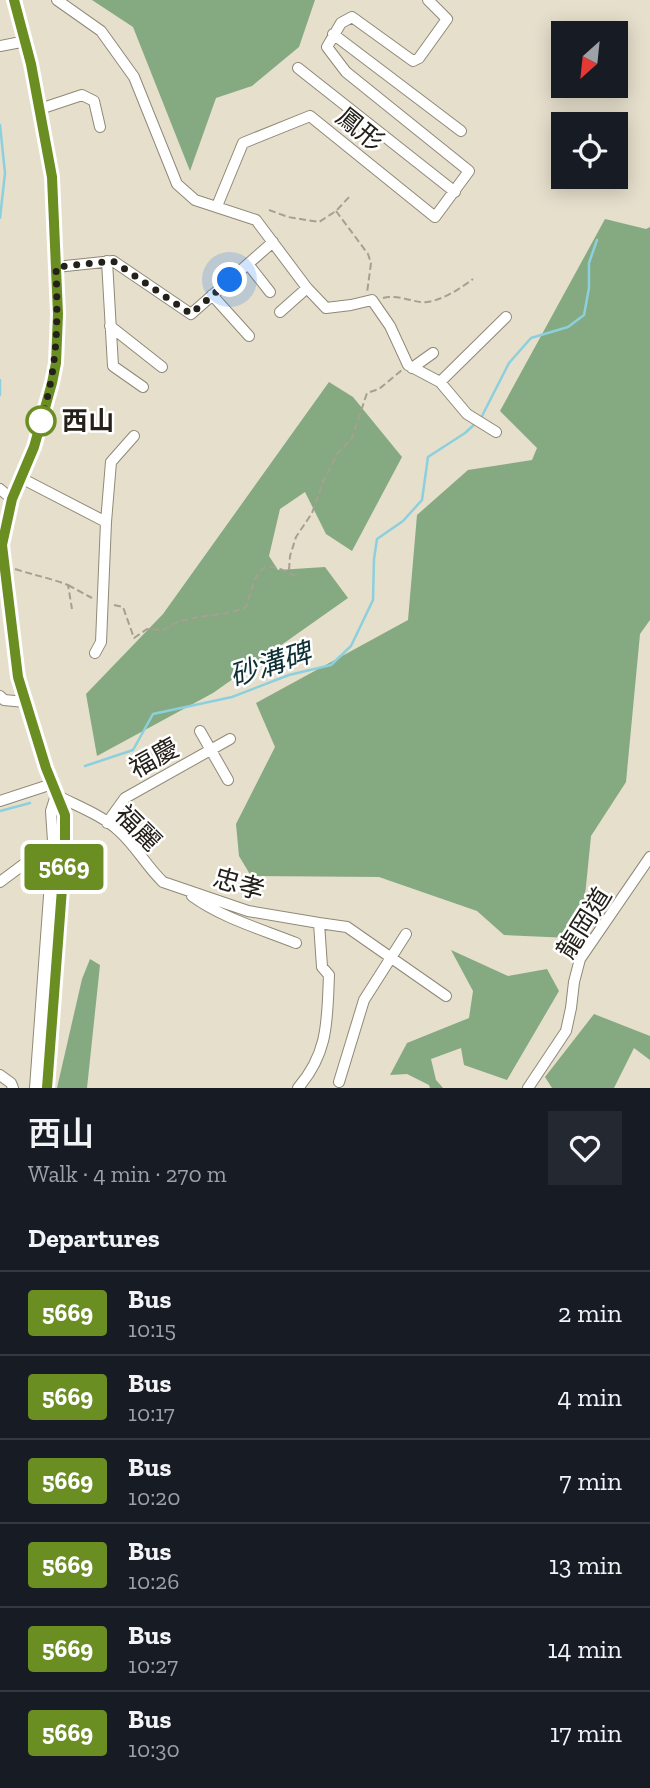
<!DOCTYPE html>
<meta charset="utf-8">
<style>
body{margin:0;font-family:"Zilla Slab","Noto Sans TC",serif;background:#242831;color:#f1f3f6;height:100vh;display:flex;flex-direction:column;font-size:26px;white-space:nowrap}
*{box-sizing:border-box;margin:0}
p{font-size:23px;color:#9ea1a6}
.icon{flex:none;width:38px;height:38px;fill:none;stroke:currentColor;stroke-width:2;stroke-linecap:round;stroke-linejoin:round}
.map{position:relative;height:1088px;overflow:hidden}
.panel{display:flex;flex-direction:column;background:#171b24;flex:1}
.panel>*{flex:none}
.badge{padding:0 14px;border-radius:5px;font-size:24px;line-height:46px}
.needle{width:46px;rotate:207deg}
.buttons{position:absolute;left:551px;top:21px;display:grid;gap:14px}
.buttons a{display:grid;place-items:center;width:77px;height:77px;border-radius:0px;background:#171b24;box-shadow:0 4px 18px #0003;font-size:35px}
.you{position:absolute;width:35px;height:35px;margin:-18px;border:5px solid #fff;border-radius:50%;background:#1a73e8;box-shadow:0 0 0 10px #1a73e833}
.map>.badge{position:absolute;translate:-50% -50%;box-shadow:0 0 0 4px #fff}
h2{padding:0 28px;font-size:26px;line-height:63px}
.round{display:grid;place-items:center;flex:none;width:74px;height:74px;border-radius:0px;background:#242831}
.summary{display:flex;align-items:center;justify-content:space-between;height:119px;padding:0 28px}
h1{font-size:33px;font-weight:600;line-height:52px}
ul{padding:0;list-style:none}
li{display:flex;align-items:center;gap:21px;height:84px;padding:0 28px;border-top:2px solid #363941}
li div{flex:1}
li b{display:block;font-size:26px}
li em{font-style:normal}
li .badge{min-width:77px;font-weight:700;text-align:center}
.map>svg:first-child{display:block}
.forest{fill:#85a981}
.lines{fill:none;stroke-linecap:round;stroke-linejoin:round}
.stream{stroke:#8cd0dd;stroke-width:2.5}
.minor-casing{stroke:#8f8977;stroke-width:12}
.path{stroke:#a6a091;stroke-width:2;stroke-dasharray:7 3.5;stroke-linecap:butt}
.minor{stroke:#fff;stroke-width:10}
.line-casing{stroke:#fff;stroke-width:16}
.line{stroke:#6b8e23;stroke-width:10}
.walk{stroke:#24211a;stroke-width:7;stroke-dasharray:0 12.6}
.stop-dot{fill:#fff;stroke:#6b8e23;stroke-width:3.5}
.labels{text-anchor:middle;stroke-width:5;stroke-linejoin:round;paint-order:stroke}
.street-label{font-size:26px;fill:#24211a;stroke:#fff}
.stop-label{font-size:26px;font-weight:bold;fill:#24211a;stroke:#fff;text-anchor:start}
.water-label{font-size:28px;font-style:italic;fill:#0d3035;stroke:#fff}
</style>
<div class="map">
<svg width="650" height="1088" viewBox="0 0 650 1088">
<rect width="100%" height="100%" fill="#e6dfcc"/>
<path class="forest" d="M92,0h223l-16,47 -47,39 -36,12 -26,73 -57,-144z
M605,219l41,10 4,-2v393l-10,14 -14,148 -35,54 -8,80 -13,22 -66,-3 -27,-24 -98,-34 -128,-1 -12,-20 -3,-32 39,-77 -19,-44 152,-83 9,-105 51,-45 64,-10 5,-12 -37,-37z
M329,382l24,15 49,60 -50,94 -26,-17 -21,-42 -25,17 -11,47 9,14 47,-3 23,31 -135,95 -116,63 -11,-62 77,-80z
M451,950l57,26 39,-7 12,22 -52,89 -43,-15 -3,-17 -30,11 5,21 7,8h-13l-1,-3 -22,-11 -17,1 17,-32 62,-25 4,-27z
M90,959l10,6 -13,123h-30l25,-109z
M594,1014l56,22v24l-16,-12 -20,40h-62l-7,-11z"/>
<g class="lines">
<path class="stream" d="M0,125l5,48 -5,45
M0,380v15
M481,418l28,-55 22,-25 37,-11 16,-12 5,-27v-25l8,-23
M85,766l48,-16 20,-36 79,-17 57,-22 42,-10 20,-19 22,-46 1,-41 3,-20 26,-18 19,-21 6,-43 37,-24 11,-10
M0,811l30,-8"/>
<defs>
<path id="minor" d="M14,0l12,41 26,136 6,137 -2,49 -4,20 -18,64 -22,52 -10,46 16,132 28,91 19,47v34l-18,239
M57,0l44,31 33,46 43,107 18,16 61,20 51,68 19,20 25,-3 21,-5 18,26 18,39 32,17 27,32 29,18
M333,34l128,97
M0,46l26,-5
M298,68l157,124
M40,109l42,-14 12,6 6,26
M217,206l26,-63 67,-27 125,101 34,-46 -123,-99 -19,-25 14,-24 11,-6 61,44 6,-3 28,-39 -19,-19
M107,261l6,105 30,21
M248,264l22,28
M56,267l57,-6 78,53 82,-72
M212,295l37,41
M280,312l27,-24
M110,326l52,41
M412,368l21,-15
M440,382l66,-65
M21,478l85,44 -5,120 -6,11
M0,489l12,10
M106,522l5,-60 23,-26
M0,696l4,4 21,2
M200,731l28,49
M56,795c21,11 46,20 63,36 17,15 28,36 44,51l85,29 71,12 3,44 7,8c-2,45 0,77 -31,113
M0,801l52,-17
M107,823l18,-25 105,-59
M65,862l24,11 11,9
M0,882l55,-41
M192,896c30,22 69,33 104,47
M319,923l28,4 99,69
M0,1075l11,8 2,5
M339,1082l25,-82 42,-66
M35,1088l18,-247 -2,-30 5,-16
M528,1088l38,-57 5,-23 3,-26 6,-23 70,-102"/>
</defs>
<use href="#minor" class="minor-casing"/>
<path class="path" d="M269,210l19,7 31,5 17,-11 15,-16
M336,211l32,43 3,9 -4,30
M383,298c19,-4 32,6 44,4 16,-2 34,-14 46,-23
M15,569c18,6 35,9 53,16l4,24
M289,570l1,-14 6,-19 16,-24 11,-31 14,-28 15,-16 15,-45 12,-4 23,-19
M68,585l24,13
M114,605l9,2 11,31 13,-9 17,1c20,-17 56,-11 82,-23 12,-38 12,-52 53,-29"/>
<use href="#minor" class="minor"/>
</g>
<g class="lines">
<defs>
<path id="line" d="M14,0l17,64 21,113 6,137 -2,49 -4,20 -18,64 -22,52 -10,46 16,132 28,91 19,47v34l-18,239"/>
</defs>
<use href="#line" class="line-casing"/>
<use href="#line" class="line"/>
<path class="walk" d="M41,421c17,-56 17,-96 15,-154l57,-6 78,53 39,-34"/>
</g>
<circle class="stop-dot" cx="41" cy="421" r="14"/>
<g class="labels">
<g class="street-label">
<text transform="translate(360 129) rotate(39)" y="9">鳳形</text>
<text transform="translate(154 758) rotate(-29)" y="9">福慶</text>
<text transform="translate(138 828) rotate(45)" y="9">福麗</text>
<text transform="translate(239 884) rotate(16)" y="9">忠孝</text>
<text transform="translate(584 923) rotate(-58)" y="9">龍岡道</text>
</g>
<g class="stop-label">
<text x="62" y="430">西山</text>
</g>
<g class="water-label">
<text transform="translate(270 664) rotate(-18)" y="10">砂溝碑</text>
</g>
</g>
</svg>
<div class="buttons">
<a><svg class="needle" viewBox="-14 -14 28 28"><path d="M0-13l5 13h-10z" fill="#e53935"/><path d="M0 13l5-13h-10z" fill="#9ea1a6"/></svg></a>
<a><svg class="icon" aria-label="locate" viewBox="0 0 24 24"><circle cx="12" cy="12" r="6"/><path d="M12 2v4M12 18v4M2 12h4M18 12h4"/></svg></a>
</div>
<div class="you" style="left:230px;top:280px"></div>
<b class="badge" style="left:64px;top:867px;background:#6b8e23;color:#fff">5669</b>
</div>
<section class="panel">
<div class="summary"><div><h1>西山</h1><p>Walk · 4 min · 270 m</p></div><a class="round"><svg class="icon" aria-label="heart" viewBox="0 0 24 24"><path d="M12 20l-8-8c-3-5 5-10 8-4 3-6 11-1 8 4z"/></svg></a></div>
<h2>Departures</h2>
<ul>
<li><span class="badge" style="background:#6b8e23;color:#fff">5669</span><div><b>Bus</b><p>10:15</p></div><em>2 min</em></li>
<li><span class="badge" style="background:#6b8e23;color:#fff">5669</span><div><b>Bus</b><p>10:17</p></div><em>4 min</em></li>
<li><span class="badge" style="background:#6b8e23;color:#fff">5669</span><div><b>Bus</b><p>10:20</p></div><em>7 min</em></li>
<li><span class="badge" style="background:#6b8e23;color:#fff">5669</span><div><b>Bus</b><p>10:26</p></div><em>13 min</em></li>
<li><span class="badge" style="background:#6b8e23;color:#fff">5669</span><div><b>Bus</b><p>10:27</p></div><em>14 min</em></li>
<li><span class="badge" style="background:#6b8e23;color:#fff">5669</span><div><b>Bus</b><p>10:30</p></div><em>17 min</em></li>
</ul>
</section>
